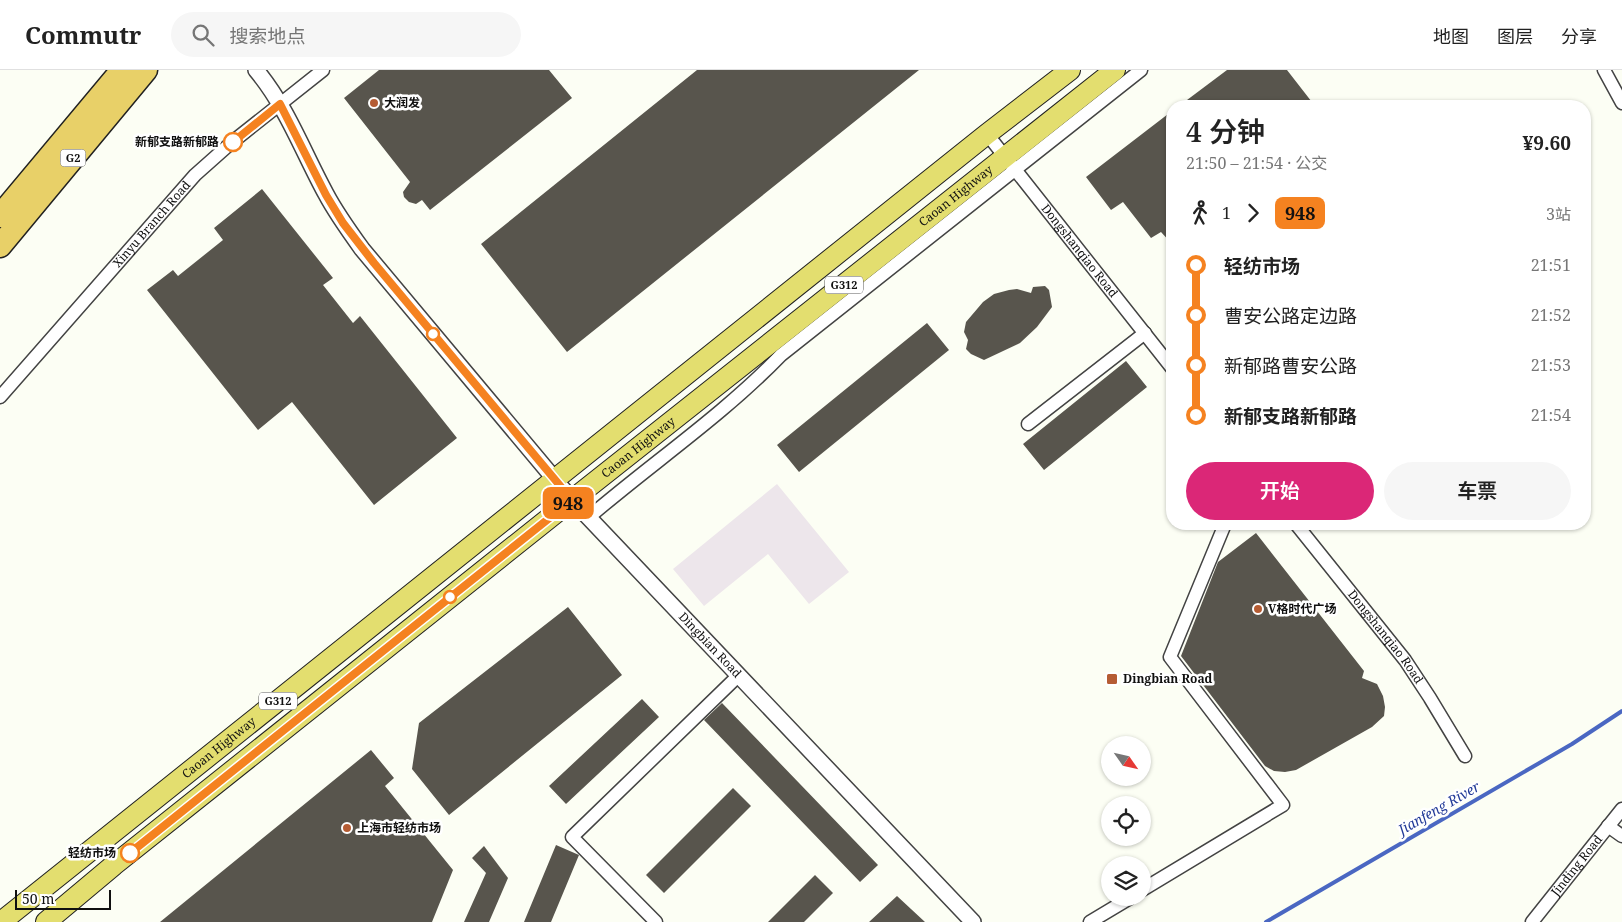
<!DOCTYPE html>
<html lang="zh">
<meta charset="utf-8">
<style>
body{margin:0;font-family:"Noto Serif","Noto Sans SC",serif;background:#f6f6f6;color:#222;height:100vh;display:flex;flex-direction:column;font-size:19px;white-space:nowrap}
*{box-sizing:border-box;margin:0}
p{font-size:16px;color:#767676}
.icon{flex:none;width:28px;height:28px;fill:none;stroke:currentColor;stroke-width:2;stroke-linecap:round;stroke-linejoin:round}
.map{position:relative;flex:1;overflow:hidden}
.drawer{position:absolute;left:1166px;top:30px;width:425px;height:430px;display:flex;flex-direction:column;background:#fff;border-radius:20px;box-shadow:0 1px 4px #0004}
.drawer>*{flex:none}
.badge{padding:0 10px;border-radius:8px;font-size:18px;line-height:32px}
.needle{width:32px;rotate:124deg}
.fabs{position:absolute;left:1101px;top:666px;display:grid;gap:10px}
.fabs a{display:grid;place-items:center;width:50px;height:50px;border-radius:50%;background:#fff;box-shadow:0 1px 4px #0004;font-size:25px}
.scale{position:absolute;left:15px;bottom:12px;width:96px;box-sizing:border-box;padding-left:5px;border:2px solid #101010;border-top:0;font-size:14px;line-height:18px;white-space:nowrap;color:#101010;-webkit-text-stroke:4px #fff;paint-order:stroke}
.map>.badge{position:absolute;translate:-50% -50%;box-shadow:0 0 0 2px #fff}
.legs{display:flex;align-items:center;gap:8px;height:55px;padding:0 20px;font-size:16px}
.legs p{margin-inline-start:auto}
.overview{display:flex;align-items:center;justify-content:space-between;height:85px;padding:0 20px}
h1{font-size:28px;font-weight:600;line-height:38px}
.primary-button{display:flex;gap:10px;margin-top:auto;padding:10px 20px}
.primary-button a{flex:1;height:58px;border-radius:30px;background:#db2777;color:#fff;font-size:20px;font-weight:600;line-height:58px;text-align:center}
.primary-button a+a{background:#f6f6f6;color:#222}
ul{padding:0 20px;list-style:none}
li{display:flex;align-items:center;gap:18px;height:50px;font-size:19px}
li i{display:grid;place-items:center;width:8px;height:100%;margin:0 6px;background:currentColor}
li i::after{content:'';width:12px;height:12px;margin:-6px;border:4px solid;border-radius:50%;background:#fff}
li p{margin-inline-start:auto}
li:first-child i{background:linear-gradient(#0000 50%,currentColor 0)}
li:last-child i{background:linear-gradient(currentColor 50%,#0000 0)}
header{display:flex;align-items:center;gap:30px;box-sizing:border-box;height:70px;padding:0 25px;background:#fff;border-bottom:1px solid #e0e0e0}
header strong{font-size:24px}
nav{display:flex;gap:28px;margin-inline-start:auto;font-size:18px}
.search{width:350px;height:45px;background:#f6f6f6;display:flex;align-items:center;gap:12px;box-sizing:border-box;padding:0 18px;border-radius:28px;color:#767676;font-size:19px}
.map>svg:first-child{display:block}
.industrial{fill:#ede6eb}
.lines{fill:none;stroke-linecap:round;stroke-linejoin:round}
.stream{stroke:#4a67c2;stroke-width:4}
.building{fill:#58554d}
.minor-casing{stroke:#434343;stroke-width:15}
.tertiary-casing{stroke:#434343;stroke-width:18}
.trunk-casing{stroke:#212121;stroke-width:22}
.motorway-casing{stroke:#212121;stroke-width:25}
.minor{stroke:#fff;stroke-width:12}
.tertiary{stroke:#fff;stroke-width:15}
.trunk{stroke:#e3de6f;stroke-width:20}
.motorway{stroke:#e8d068;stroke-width:22}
.line-1-casing{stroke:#fff;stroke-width:11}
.line-1{stroke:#f58220;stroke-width:8}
.poi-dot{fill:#b55c33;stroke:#fff;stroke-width:2}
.stop-1-dot{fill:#fff;stroke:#f58220;stroke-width:2.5}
.labels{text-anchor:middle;stroke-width:5;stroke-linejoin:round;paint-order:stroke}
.shield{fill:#fff;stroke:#585858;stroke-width:1}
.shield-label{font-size:11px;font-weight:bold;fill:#101010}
.poi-label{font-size:12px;font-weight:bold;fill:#101010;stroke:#fff;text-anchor:start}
.stop-label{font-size:12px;font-weight:bold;fill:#101010;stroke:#fff;text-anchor:end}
.street-label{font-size:12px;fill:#101010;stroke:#fff}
.water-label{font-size:14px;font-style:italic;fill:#233b98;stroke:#fff}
</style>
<header>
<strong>Commutr</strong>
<div class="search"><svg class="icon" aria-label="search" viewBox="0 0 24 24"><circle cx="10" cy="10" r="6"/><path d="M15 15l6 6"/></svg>搜索地点</div>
<nav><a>地图</a><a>图层</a><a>分享</a></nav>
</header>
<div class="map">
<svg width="1622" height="852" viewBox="0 0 1622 852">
<rect width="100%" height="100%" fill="#fcfef4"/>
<path class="industrial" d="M777,414l72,88 -40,32 -41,-50 -64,52 -31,-37z"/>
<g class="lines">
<path class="stream" d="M1266,852l306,-178 50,-33"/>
</g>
<path class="building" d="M379,0h170l23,28 -142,112 -8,-10 -6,4 -7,-2 -5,-5 -1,-5 7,-10 -66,-84z
M697,0h222l-352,282 -86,-108z
M1227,0h60l28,36h-136z
M1172,41v133l-11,-12 -10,6 -28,-36 -12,8 -25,-33z
M262,119l71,89 -10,7 30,38 7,-7 97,122 -83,67 -82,-103 -34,28 -111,-140 26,-20 5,6 45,-36 -9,-12z
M1045,216l4,4 3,17 -15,20 -17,16 -36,17 -13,-6 -5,-5 2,-9 -4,-8 2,-10 17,-20 11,-8 15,-4 8,-1 14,4 2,-6z
M927,253l22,27 -150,122 -22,-27z
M1126,291l21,26 -103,83 -21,-26z
M1256,463l108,138 -2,7 15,6 6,12 2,11 -1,9 -12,11 -76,43 -11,2 -11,-1 -9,-5 -84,-110 37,-94z
M568,537l54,68 -173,140 -37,-46 7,-46z
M642,629l17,18 -93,87 -17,-18z
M722,633l156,162 -18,17 -156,-162z
M371,680l23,28 -9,8 68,84 -21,52h-272z
M733,718l18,18 -87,87 -18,-18z
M556,775l23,10 -28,67h-27z
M484,776l24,32 -19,44h-25l22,-49 -14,-15z
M815,805l18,18 -29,29h-36z
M897,826l28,26h-56z"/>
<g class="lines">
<defs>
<g id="minor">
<path d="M1604,0l18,33"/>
<path id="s1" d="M987,64l185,234"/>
<path id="s2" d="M0,327l195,-222 36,-32 92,-73"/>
<path d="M1028,354l117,-91"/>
<path d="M588,448c64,-55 134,-102 193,-163l360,-285"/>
<path id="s3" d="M1296,454l109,136 25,38 35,58"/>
<path d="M1608,756l14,10"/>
<path d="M1142,820l141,-85 -113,-148 55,-133"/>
<path d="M656,852l-84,-85 166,-161"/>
<path d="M1090,852l40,-24"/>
<path id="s4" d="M1532,852l90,-113"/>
</g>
<g id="tertiary">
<path id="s5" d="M256,0c31,37 47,82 70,124 10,19 23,37 36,55l210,251 401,422"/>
</g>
<g id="trunk">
<path id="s6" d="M1,852l986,-788 83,-64"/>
<path id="s7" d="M46,852l68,-57 458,-365 543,-430"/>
</g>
<path id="motorway" d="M0,146l122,-146
M0,176l146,-176"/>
</defs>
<use href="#minor" class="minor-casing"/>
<use href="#tertiary" class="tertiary-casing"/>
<use href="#trunk" class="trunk-casing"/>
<use href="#motorway" class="motorway-casing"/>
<use href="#minor" class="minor"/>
<use href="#tertiary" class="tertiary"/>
<use href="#trunk" class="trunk"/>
<use href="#motorway" class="motorway"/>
</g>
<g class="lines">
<defs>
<path id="line-1" d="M130,783l442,-353 -198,-237 -31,-40 -17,-28 -46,-91 -47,38"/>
</defs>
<use href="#line-1" class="line-1-casing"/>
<use href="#line-1" class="line-1"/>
</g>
<g class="poi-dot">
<circle cx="374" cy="33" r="5"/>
<circle cx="1258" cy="539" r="5"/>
<rect x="1106" y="603" width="12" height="12" rx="2.5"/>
<circle cx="347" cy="758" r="5"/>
</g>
<g class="stop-1-dot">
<circle cx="233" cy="72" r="9"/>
<circle cx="433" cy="264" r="6"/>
<circle cx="450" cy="527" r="6"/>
<circle cx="130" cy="783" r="9"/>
</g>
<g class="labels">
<g class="shield">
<rect x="60.5" y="79.5" width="25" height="17" rx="4"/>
<rect x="825" y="206.5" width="38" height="17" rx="4"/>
<rect x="259" y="622.5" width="38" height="17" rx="4"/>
</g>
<g class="shield-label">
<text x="73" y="92">G2</text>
<text x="844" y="219">G312</text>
<text x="278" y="635">G312</text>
</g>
<g class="poi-label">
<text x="384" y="37">大润发</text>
<text x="1268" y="543">V格时代广场</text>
<text x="1123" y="613">Dingbian Road</text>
<text x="357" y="762">上海市轻纺市场</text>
</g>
<g class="stop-label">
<text x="219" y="76">新郁支路新郁路</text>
<text x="116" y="787">轻纺市场</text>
</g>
<g class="street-label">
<text dy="4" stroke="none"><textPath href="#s7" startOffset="1164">Caoan Highway</textPath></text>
<text dy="4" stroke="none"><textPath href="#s2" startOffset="230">Xinyu Branch Road</textPath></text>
<text dy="4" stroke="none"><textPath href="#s1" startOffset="149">Dongshanqiao Road</textPath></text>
<text dy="4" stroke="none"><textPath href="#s7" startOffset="759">Caoan Highway</textPath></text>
<text dy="4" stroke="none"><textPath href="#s3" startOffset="144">Dongshanqiao Road</textPath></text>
<text dy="4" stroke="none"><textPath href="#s5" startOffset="736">Dingbian Road</textPath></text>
<text dy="4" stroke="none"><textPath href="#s6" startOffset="279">Caoan Highway</textPath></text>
<text dy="4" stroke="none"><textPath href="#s4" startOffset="72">Jinding Road</textPath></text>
</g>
<g class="water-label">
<text transform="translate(1439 738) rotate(-30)" y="5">Jianfeng River</text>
</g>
</g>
</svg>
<div class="fabs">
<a><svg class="needle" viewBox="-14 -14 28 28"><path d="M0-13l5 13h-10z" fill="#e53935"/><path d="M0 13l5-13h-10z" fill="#767676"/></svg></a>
<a><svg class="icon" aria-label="locate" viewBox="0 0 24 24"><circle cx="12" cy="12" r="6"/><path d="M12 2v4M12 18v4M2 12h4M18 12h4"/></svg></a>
<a><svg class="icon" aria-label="layers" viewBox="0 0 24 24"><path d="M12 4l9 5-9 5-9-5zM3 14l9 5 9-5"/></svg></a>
</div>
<div class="scale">50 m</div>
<b class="badge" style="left:568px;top:433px;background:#f58220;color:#111">948</b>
<section class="drawer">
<div class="overview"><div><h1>4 分钟</h1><p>21:50 – 21:54 · 公交</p></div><b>¥9.60</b></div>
<div class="legs"><svg class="icon" aria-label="walk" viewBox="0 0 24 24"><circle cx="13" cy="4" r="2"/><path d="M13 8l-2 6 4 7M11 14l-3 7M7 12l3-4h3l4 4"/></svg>1<svg class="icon" aria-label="forward" viewBox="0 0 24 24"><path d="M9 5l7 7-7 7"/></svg><b class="badge" style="background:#f58220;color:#111">948</b><p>3站</p></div>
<ul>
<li><i style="color:#f58220"></i><b>轻纺市场</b><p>21:51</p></li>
<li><i style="color:#f58220"></i><span>曹安公路定边路</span><p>21:52</p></li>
<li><i style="color:#f58220"></i><span>新郁路曹安公路</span><p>21:53</p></li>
<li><i style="color:#f58220"></i><b>新郁支路新郁路</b><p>21:54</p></li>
</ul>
<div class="primary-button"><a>开始</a><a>车票</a></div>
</section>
</div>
